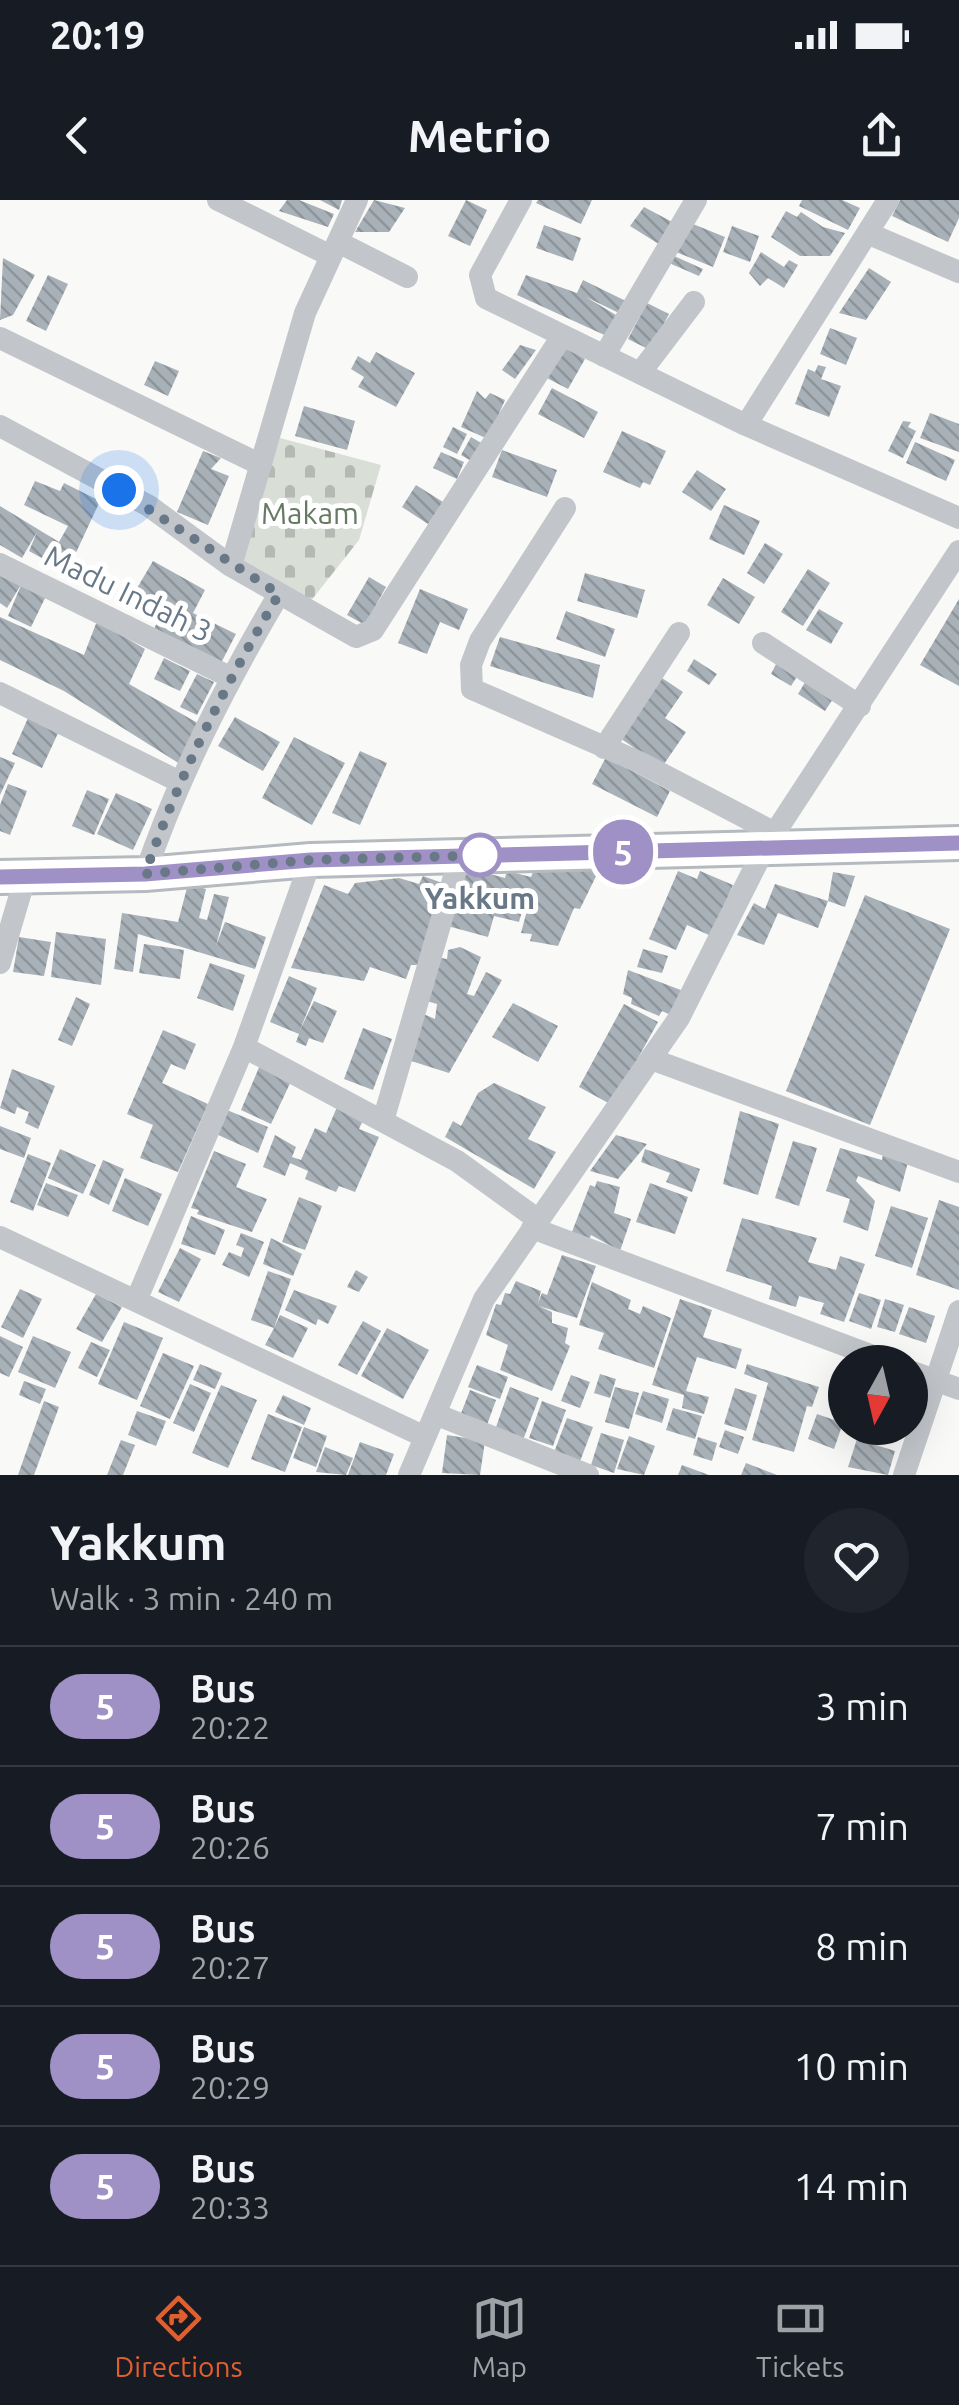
<!DOCTYPE html>
<meta charset="utf-8">
<style>
body{margin:0;font-family:Ubuntu,sans-serif;background:#20242c;color:#f1f3f6;height:100vh;display:flex;flex-direction:column;font-size:38px;white-space:nowrap}
*{box-sizing:border-box;margin:0}
p{font-size:32px;color:#9ea1a6}
.icon{flex:none;width:55px;height:55px;fill:none;stroke:currentColor;stroke-width:2;stroke-linecap:round;stroke-linejoin:round}
.map{position:relative;height:1275px;overflow:hidden}
.sheet{display:flex;flex-direction:column;background:#171b24;flex:1}
.sheet>*{flex:none}
.badge{padding:0 20px;border-radius:32px;font-size:35px;line-height:65px}
.needle{width:65px;rotate:188deg}
.controls{position:absolute;left:828px;top:1145px;display:grid;gap:20px}
.controls a{display:grid;place-items:center;width:100px;height:100px;border-radius:50%;background:#171b24;box-shadow:0 10px 40px #0002;font-size:50px}
.you{position:absolute;width:50px;height:50px;margin:-25px;border:8px solid #fff;border-radius:50%;background:#1a73e8;box-shadow:0 0 0 15px #1a73e833}
.map>.badge{position:absolute;translate:-50% -50%;box-shadow:0 0 0 5px #fff}
.round{display:grid;place-items:center;flex:none;width:105px;height:105px;border-radius:52px;background:#20242c}
.overview{display:flex;align-items:center;justify-content:space-between;height:170px;padding:0 50px}
h1{font-size:48px;font-weight:600;line-height:75px}
ul{padding:0;list-style:none}
li{display:flex;align-items:center;gap:30px;height:120px;padding:0 50px;border-top:2px solid #363941}
li div{flex:1}
li b{display:block;font-size:38px}
li em{font-style:normal}
li .badge{min-width:110px;font-weight:700;text-align:center}
.status{display:flex;justify-content:space-between;align-items:center;height:70px;padding:0 50px;background:#171b24;direction:ltr}
.status svg{height:28px;fill:currentColor}
header{display:flex;justify-content:space-between;align-items:center;height:130px;padding:0 50px;background:#171b24;font-size:45px;font-weight:600}
.tab-bar{display:flex;justify-content:space-around;align-items:center;height:140px;border-top:2px solid #363941;background:#171b24;font-size:28px;color:#9ea1a6}
.tab-bar a{display:grid;justify-items:center;gap:5px}
.tab-bar .on{color:#e15f2e}
.map>svg:first-child{display:block}
.cemetery{fill:url(#cemetery-stones)}
.building{fill:url(#building-back-hatch)}
.lines{fill:none;stroke-linecap:round;stroke-linejoin:round}
.secondary-casing{stroke:#b5babf;stroke-width:38}
.minor{stroke:#c2c6ca;stroke-width:22}
.secondary{stroke:#fff;stroke-width:32}
.line-casing{stroke:#fff;stroke-width:22}
.line{stroke:#9f91c5;stroke-width:15}
.walk{stroke:#687887;stroke-width:10;stroke-dasharray:0 18}
.stop-dot{fill:#fff;stroke:#9f91c5;stroke-width:5}
.labels{text-anchor:middle;stroke-width:10;stroke-linejoin:round;paint-order:stroke}
.park-label{font-size:30px;fill:#667963;stroke:#fff}
.street-label{font-size:30px;fill:#687887;stroke:#fff}
.stop-label{font-size:30px;font-weight:bold;fill:#687887;stroke:#fff}
</style>
<div class="status"><b>20:19</b><svg viewBox="0 0 49 12"><path d="M0 12V9h3v3zM5 12V6h3v6zM10 12V3h3v9zM15 12V0h3v12zM26 1h20v11H26zM47 4h2v5h-2z"/></svg></div>
<header><svg class="icon" aria-label="back" viewBox="0 0 24 24"><path d="M15 5l-7 7 7 7"/></svg>Metrio<svg class="icon" aria-label="share" viewBox="0 0 24 24"><path d="M12 15V3M7 8l5-5 5 5M5 13v7h14v-7"/></svg></header>
<div class="map">
<svg width="959" height="1275" viewBox="0 0 959 1275">
<defs>
<pattern id="cemetery-stones" width="16" height="16" patternUnits="userSpaceOnUse" patternTransform="scale(2.5)"><rect width="16" height="16" fill="#d9ded6"/><path d="M2 7V4a2 2 0 0 1 4 0v3zM10 15v-3a2 2 0 0 1 4 0v3z" fill="#b4b9b3"/></pattern>
<pattern id="building-back-hatch" width="6" height="6" patternUnits="userSpaceOnUse" patternTransform="scale(2.5)"><rect width="6" height="6" fill="#a9b1b8"/><path d="M-1 5l2 2M0 0l6 6M5-1l2 2" fill="none" stroke="#8d959b"/></pattern>
</defs>
<rect width="100%" height="100%" fill="#f9f9f7"/>
<path class="cemetery" d="M280,238l101,27 -22,75 -49,62 -73,-42z"/>
<path class="building" d="M287,0h12l35,14 -6,13 -49,-16z
M320,0h22l-3,10z
M374,0l31,8 -16,24h-34z
M466,0l21,10 -17,36 -22,-10z
M538,0h54l-11,24 -45,-21z
M802,0h40l18,8 -12,22 -49,-24z
M900,0h59v18l-11,24 -56,-26z
M644,7l32,17 -14,22 -32,-20z
M786,11l11,6 4,-5 22,15 22,6 -15,23h-30l-29,-19z
M688,22l37,15 -12,30 -37,-15z
M544,25l37,13 -8,23 -37,-13z
M732,26l27,10 -9,26 -27,-10z
M761,52l23,15 5,-7 9,5 -14,23 -16,-10 -8,8 -11,-13z
M672,55l31,14 -4,7 -30,-13z
M3,58l32,17 -22,40 -13,5z
M869,68l22,14 -25,38 -27,-7z
M48,75l20,9 -22,47 -20,-10z
M526,75l51,18 6,-13 49,24 -7,12 -39,-19 35,21 -10,20 -94,-43z
M647,103l22,11 -19,36 -22,-11z
M830,128l27,10 -11,27 -26,-11z
M520,145l16,5 -21,29 -13,-9z
M564,146l21,13 -17,30 -25,-13z
M376,152l39,21 -19,34 -38,-20 6,-10 -13,-8 7,-13 12,7z
M155,161l24,10 -11,25 -24,-11z
M818,165l8,2 -5,12 20,7 -12,31 -34,-13 13,-35 7,3z
M552,188l46,24 -14,26 -46,-24z
M477,191l8,8 5,-6 15,7 -17,39 -27,-12z
M304,206l51,15 -8,29 -52,-14z
M930,213l29,11v28l-39,-14z
M903,221l8,1 -3,5 8,4 -13,27 -15,-7z
M453,227l14,7 -10,20 -14,-7z
M622,231l44,20 -16,34 -7,-3 -3,6 -37,-16z
M471,237l12,7 -10,18 -12,-7z
M915,242l40,18 -9,21 -40,-18z
M502,250l55,20 -10,27 -55,-20z
M203,251l18,7 -10,11 18,7 -21,49 -31,-13z
M441,252l23,10 -7,17 -24,-11z
M697,270l29,19 -15,22 -29,-19z
M35,281l25,10 4,-8 36,18 -33,71 -38,-21 8,-19 -15,26 -22,-13v-39l59,36 9,-16 -44,-21z
M416,285l27,17 -15,22 -26,-17z
M724,305l36,16 -16,34 -35,-16z
M765,343l18,11 -19,30 -17,-11z
M153,361l52,29 -12,23 43,21 -16,31 -67,-34 12,-25 -9,-5 -9,15 -20,-11z
M808,369l22,14 -27,43 -22,-14z
M0,372l47,22 -16,33 -23,-11 14,-33 -15,25 -7,-5z
M585,373l60,17 -8,28 -60,-17z
M369,377l17,10 -21,38 -18,-10z
M723,378l32,19 -16,27 -32,-19z
M420,389l48,20 -9,21 -19,-8 -13,32 -29,-11z
M959,399v87l-39,-21z
M819,409l24,14 -12,21 -25,-14z
M566,411l49,18 -10,28 -49,-18z
M0,417l84,38 13,-34 48,28 -16,35 74,42 -23,38 -116,-73 -64,-31z
M500,437l100,28 -7,33 -103,-32z
M164,458l26,13 -10,20 -26,-12z
M694,459l23,15 -8,11 -22,-14z
M777,462l21,13 -7,11 -20,-12z
M197,474l17,8 -17,33 -17,-8z
M662,478l21,14 -18,26 21,14 -24,35 -42,-29z
M807,479l28,17 -10,15 -27,-17z
M235,517l45,25 -17,29 -45,-25z
M28,518l31,13 -17,37 -30,-14z
M294,537l51,26 -33,62 -50,-27z
M360,551l27,12 -27,62 -28,-12z
M0,557l15,6 -15,32z
M606,557l64,34 -13,26 -65,-33z
M8,584l19,7 -17,44 -10,-4v-26z
M87,590l22,9 -15,36 -22,-9z
M116,593l36,16 -19,41 -36,-16z
M460,666l45,12 2,-7 24,6 3,-7 66,-2 -20,41 -6,-1 -16,38 -28,-5 2,-7 -11,-1 9,-34 -4,-2 -7,25 -25,-6 -6,21 -44,-12z
M678,671l19,8 3,-8 33,14 -22,51 -24,-11 -11,25 -27,-11z
M833,672l22,4 -10,31 -17,-6z
M423,676l25,9 -25,80h-12l-5,14 -36,-12 -6,14 -73,-13 33,-83 24,9 7,-11 44,-5 20,6z
M188,684l18,5 -7,29 8,2 7,-26 15,3 -13,49 9,-24 41,15 -11,32 -117,-35 -5,38 -19,-3 8,-56 56,9z
M775,684l53,17 -10,27 -40,-15 -14,32 -27,-10 17,-32 11,6z
M865,695l85,34 -80,196 -84,-34z
M56,732l50,7 -5,46 -50,-8z
M19,737l32,5 -7,34 -31,-4z
M144,744l40,6 -4,29 -41,-6z
M460,747l21,10 -14,37 7,2 12,-24 16,8 -53,93 -41,-13 11,-48 16,7 2,-15 -14,-4 13,-43 11,2 1,-9z
M643,749l25,7 -6,17 -25,-6z
M210,763l35,12 -12,36 -36,-13z
M628,770l58,22 -11,25 -13,-6 -3,5 -28,-12 1,-6 -9,-4z
M289,776l28,12 -17,42 14,-29 23,10 -14,32 -14,-5 -3,8 -10,-4 3,-8 -29,-12z
M76,797l14,7 -18,42 -14,-6z
M513,803l45,23 -20,36 -46,-25z
M624,804l34,18 -46,83 -33,-18z
M363,828l29,11 -19,51 -29,-11z
M163,830l33,14 -11,26 -14,-6 -9,19 46,21 -30,68 -38,-14 13,-33 -26,-11z
M260,865l32,14 -21,45 -30,-14z
M12,869l43,17 -17,43 -13,-6 4,-11 -12,-5 -2,7 -15,-6z
M494,883l52,24 -18,32 28,13 -22,37 -89,-52 8,-16 8,5 17,-33z
M337,907l27,11 -5,11 20,8 -24,55 -16,-6 -3,6 -31,-13 3,-8 -18,-8 -5,13 -22,-9 12,-32 21,12 -4,10 9,3 14,-32 11,5z
M227,910l41,17 -10,26 -42,-19z
M740,911l39,13 -21,71 -35,-11z
M0,926l31,12 -7,20 -24,-9z
M616,935l31,9 -29,35 -28,-8z
M793,941l24,7 -18,58 -24,-8z
M840,948l42,12 1,-6 25,8 -8,30 -42,-16 -2,5 19,20 -7,30 -25,-9 7,-23 -24,-8z
M60,949l36,16 -13,29 -35,-16z
M645,949l55,20 -8,23 -26,-10 4,-9 -29,-11z
M214,951l32,13 -10,23 31,12 -15,33 -55,-18 2,-4 -8,-2z
M28,954l23,9 -18,48 -23,-9z
M103,960l21,9 -15,36 -20,-10z
M125,978l37,16 -14,32 -36,-15z
M597,981l23,6 -6,26 17,6 -11,32 -29,-16 -3,8 -18,-6 20,-52 5,2z
M46,983l32,12 -10,22 -31,-12z
M650,983l38,14 -13,37 -39,-12z
M299,997l23,9 -17,44 -23,-8z
M939,1000l20,7v83l-43,-15z
M891,1006l37,12 -16,50 -37,-12z
M191,1016l34,14 -10,25 -34,-11z
M742,1018l75,20 -9,24 28,8 4,-14 25,8 -21,58 -24,-8 4,-11 -25,-7 -3,11 -27,-8 3,-13 -46,-15z
M241,1033l23,9 -15,35 -27,-12 7,-13 12,5 3,-9 -8,-3z
M271,1038l31,16 -9,22 -30,-12z
M180,1048l21,11 -22,43 -21,-10z
M562,1055l34,11 -19,52 -38,-12 13,6v11l16,5 -3,15 5,3 -18,45 -52,-21 8,-25 -22,-10 10,-31 5,1 4,-12 5,1 6,-13 25,10 -3,12 4,-10 5,2z
M356,1070l12,7 -9,15 -12,-5z
M268,1071l23,8 -17,49 6,-13 28,13 -15,30 -28,-13 9,-17 -23,-8z
M592,1082l39,18 -3,9 12,5 3,-8 28,12 -17,50 -56,-19 6,-16 -25,-8z
M20,1089l22,10 -19,39 -22,-11z
M294,1090l43,16 -9,18 -10,-5 -2,6 -31,-15z
M859,1093l22,7 -10,29 -22,-8z
M96,1094l26,13 -20,35 -26,-13z
M680,1099l32,11 -9,27 39,12 -6,20 -39,-12 -11,34 23,6 -5,17 -22,-6 2,-13 -32,-10z
M885,1099l19,6 -9,27 -18,-5z
M909,1107l26,9 -9,27 -27,-9z
M363,1121l18,10 -24,44 -19,-10z
M124,1122l39,16 -26,62 -39,-16z
M387,1128l42,22 -26,49 -42,-23z
M0,1136l23,11 -14,30 -9,-4z
M33,1136l38,16 -16,36 -37,-16z
M91,1142l19,8 -13,27 -19,-9z
M163,1153l31,13 -24,53 -30,-13z
M200,1164l22,9 -7,16 -22,-9z
M747,1164l72,23 -7,20 -5,-1 -13,46 -42,-12 16,-57 -24,-9z
M477,1165l31,12 -8,22 -32,-12z
M600,1174l16,5 -6,19 -16,-5z
M571,1175l19,7 -10,26 -19,-7z
M24,1181l22,8 -6,15 -21,-9z
M190,1184l21,9 -17,39 -21,-9z
M221,1185l36,15 -29,68 -36,-15z
M510,1187l29,11 -16,42 -28,-10z
M615,1187l24,6 -10,36 -24,-7z
M735,1188l22,7 -11,36 -22,-7z
M470,1190l26,10 -9,25 -27,-9z
M643,1191l26,8 -7,24 -27,-9z
M283,1195l28,13 -7,17 -29,-13z
M44,1201l15,6 -25,68h-16z
M542,1201l24,9 -13,36 -24,-8z
M673,1208l29,8 -7,23 -29,-9z
M137,1211l29,10 -10,25 -28,-11z
M268,1214l34,13 -17,45 -34,-13z
M817,1214l26,9 -9,26 -26,-10z
M567,1218l26,9 -14,37 -26,-9z
M304,1227l23,9 -11,31 -23,-9z
M725,1230l19,7 -6,17 -19,-7z
M601,1233l23,7 -10,33 -23,-8z
M447,1235l38,6 -5,34 -38,-2z
M629,1236l26,10 -11,29 -27,-6z
M698,1237l19,6 -5,18 -19,-6z
M857,1239l38,12 -7,24 -40,-8z
M121,1240l14,5 -12,30h-16z
M360,1242l34,12 -8,21h-38z
M325,1247l28,11 -7,17 -30,-3z
M746,1263l31,12h-36z
M682,1265l27,10h-31z"/>
<g class="lines">
<defs>
<path id="secondary" d="M0,677l145,-3 166,-14 648,-17"/>
</defs>
<use href="#secondary" class="secondary-casing"/>
<path class="minor" d="M218,0l113,56
M357,0l-52,113 -74,253 125,71 17,-7 189,-294
M521,0l-41,75 6,23 260,127 213,93
M867,33l92,39
M338,42l69,35
M0,138l261,127
M604,156l92,-156
M640,173l54,-71
M746,225l142,-225
M0,226l149,80 82,60
M565,308l-85,133 -9,24 1,24 167,73 136,71
M0,364l230,113
M763,443l97,63
M0,493l180,89
M604,548l75,-115
M145,674c34,-99 81,-190 134,-280
M0,763l25,-85
M244,847l213,114 80,58
M651,859l308,113
M383,921l77,-265
M532,1028l357,134
M0,1037l425,200
M136,1101l108,-254 67,-187
M910,1171l49,18
M435,1214l153,61
M409,1275l75,-176 195,-281 84,-167 196,-300
M904,1275l55,-164"/>
<use href="#secondary" class="secondary"/>
</g>
<g class="lines">
<defs>
<path id="line" d="M0,677l145,-3 166,-14 648,-17"/>
</defs>
<use href="#line" class="line-casing"/>
<use href="#line" class="line"/>
<path class="walk" d="M119,290l160,104c-53,90 -100,181 -134,280l166,-14 184,-5h-15"/>
</g>
<circle class="stop-dot" cx="480" cy="655" r="20"/>
<g class="labels">
<g class="park-label">
<text x="310" y="324">Makam</text>
</g>
<g class="street-label">
<text transform="translate(128 394) rotate(26)" y="10">Madu Indah 3</text>
</g>
<g class="stop-label">
<text x="480" y="709">Yakkum</text>
</g>
</g>
</svg>
<div class="controls">
<a><svg class="needle" viewBox="-14 -14 28 28"><path d="M0-13l5 13h-10z" fill="#e53935"/><path d="M0 13l5-13h-10z" fill="#9ea1a6"/></svg></a>
</div>
<div class="you" style="left:119px;top:290px"></div>
<b class="badge" style="left:623px;top:652px;background:#9f91c5;color:#fff">5</b>
</div>
<section class="sheet">
<div class="overview"><div><h1>Yakkum</h1><p>Walk · 3 min · 240 m</p></div><a class="round"><svg class="icon" aria-label="heart" viewBox="0 0 24 24"><path d="M12 20l-8-8c-3-5 5-10 8-4 3-6 11-1 8 4z"/></svg></a></div>
<ul>
<li><span class="badge" style="background:#9f91c5;color:#fff">5</span><div><b>Bus</b><p>20:22</p></div><em>3 min</em></li>
<li><span class="badge" style="background:#9f91c5;color:#fff">5</span><div><b>Bus</b><p>20:26</p></div><em>7 min</em></li>
<li><span class="badge" style="background:#9f91c5;color:#fff">5</span><div><b>Bus</b><p>20:27</p></div><em>8 min</em></li>
<li><span class="badge" style="background:#9f91c5;color:#fff">5</span><div><b>Bus</b><p>20:29</p></div><em>10 min</em></li>
<li><span class="badge" style="background:#9f91c5;color:#fff">5</span><div><b>Bus</b><p>20:33</p></div><em>14 min</em></li>
</ul>
</section>
<nav class="tab-bar">
<a class="on"><svg class="icon" aria-label="directions" viewBox="0 0 24 24"><path d="M12 3l9 9-9 9-9-9zM9 14v-3h6M13 9l2 2-2 2"/></svg>Directions</a>
<a><svg class="icon" aria-label="map" viewBox="0 0 24 24"><path d="M3 6l6-2 6 2 6-2v14l-6 2-6-2-6 2zM9 4v14M15 6v14"/></svg>Map</a>
<a><svg class="icon" aria-label="tickets" viewBox="0 0 24 24"><path d="M3 7h18v10H3zM15 7v10"/></svg>Tickets</a>
</nav>
